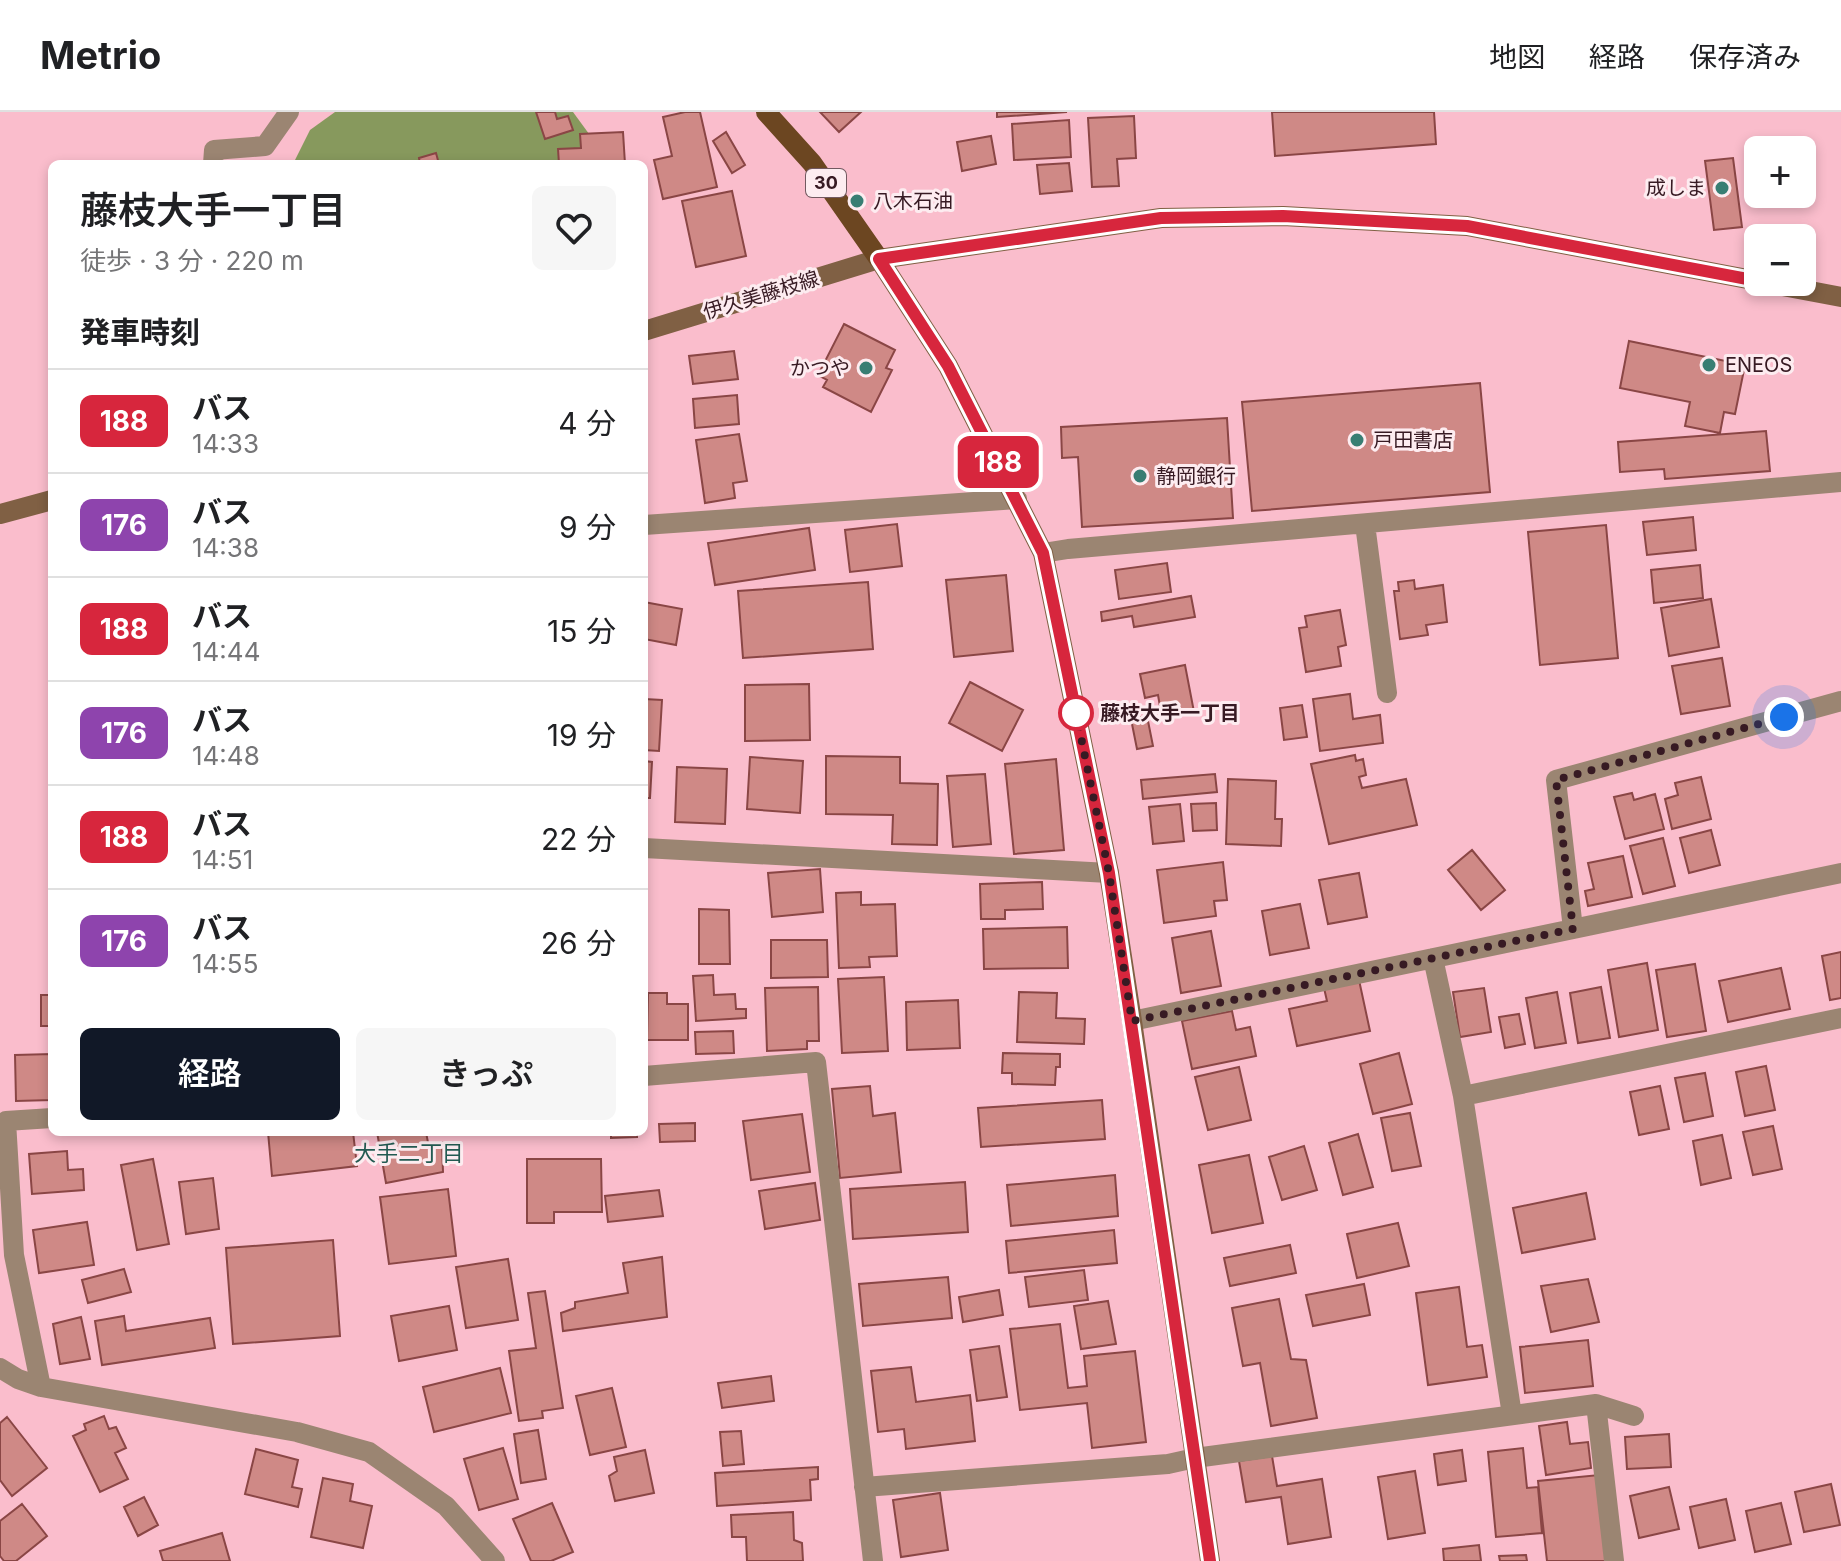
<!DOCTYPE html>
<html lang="ja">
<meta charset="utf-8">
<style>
body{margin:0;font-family:Inter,"Noto Sans JP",sans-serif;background:#f6f6f6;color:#202124;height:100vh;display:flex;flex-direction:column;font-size:30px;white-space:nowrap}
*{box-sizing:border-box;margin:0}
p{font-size:26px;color:#757577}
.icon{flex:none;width:44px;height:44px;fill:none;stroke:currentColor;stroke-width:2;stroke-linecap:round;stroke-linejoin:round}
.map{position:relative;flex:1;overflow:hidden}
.side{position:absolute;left:48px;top:48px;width:600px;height:976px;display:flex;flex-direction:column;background:#fff;border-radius:12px;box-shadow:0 4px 12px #0003}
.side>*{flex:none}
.badge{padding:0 16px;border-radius:12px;font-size:28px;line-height:52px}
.buttons{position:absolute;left:1744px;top:24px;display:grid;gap:16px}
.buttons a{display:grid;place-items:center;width:72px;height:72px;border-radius:12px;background:#fff;box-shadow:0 4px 12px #0003;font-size:40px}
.you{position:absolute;width:40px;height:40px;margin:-20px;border:6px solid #fff;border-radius:50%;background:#1a73e8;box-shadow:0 0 0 12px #1a73e833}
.map>.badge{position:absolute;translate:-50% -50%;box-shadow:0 0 0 4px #fff}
h2{padding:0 32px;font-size:30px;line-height:72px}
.round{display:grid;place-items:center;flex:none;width:84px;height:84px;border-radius:12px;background:#f6f6f6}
.head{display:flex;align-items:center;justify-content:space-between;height:136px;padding:0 32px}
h1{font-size:38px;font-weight:600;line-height:60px}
.primary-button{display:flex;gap:16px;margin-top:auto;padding:16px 32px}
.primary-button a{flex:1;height:92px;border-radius:12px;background:#111827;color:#fff;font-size:32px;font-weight:600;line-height:92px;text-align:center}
.primary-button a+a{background:#f6f6f6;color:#202124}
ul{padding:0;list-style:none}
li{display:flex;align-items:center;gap:24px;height:104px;padding:0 32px;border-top:2px solid #e0e0e0}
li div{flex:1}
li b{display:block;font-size:30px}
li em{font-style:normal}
li .badge{min-width:88px;font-weight:700;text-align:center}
header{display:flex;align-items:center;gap:48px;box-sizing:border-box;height:112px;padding:0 40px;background:#fff;border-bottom:2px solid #e0e0e0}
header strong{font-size:38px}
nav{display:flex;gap:44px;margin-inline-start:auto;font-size:28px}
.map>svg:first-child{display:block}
.forest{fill:#87995d}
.building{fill:#cf8986;stroke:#8a4645;stroke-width:2}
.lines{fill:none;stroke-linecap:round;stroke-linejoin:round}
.minor{stroke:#9b8572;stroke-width:20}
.secondary{stroke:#806044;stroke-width:20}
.primary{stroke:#6c4621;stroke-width:20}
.line-casing{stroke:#fff;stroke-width:18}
.line{stroke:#d7263d;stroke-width:12}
.walk{stroke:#371a23;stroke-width:8;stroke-dasharray:0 14.4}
.poi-dot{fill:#387e73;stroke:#fdecf0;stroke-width:3}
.stop-dot{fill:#fff;stroke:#d7263d;stroke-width:4}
.labels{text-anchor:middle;stroke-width:6;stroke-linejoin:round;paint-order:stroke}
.shield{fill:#fdecf0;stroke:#725960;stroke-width:2}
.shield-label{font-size:18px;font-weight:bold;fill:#371a23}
.poi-label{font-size:20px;fill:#371a23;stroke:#fdecf0;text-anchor:start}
.street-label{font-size:20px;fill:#371a23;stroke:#fdecf0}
.stop-label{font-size:20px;font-weight:bold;fill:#371a23;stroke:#fdecf0;text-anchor:start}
.neighbourhood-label{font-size:22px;fill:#235b52;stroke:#fdecf0}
</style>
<header>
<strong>Metrio</strong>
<nav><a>地図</a><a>経路</a><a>保存済み</a></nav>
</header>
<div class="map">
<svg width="1841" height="1449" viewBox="0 0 1841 1449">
<rect width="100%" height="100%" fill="#fabdcc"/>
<path class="forest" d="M335,0h238l38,52h-318l17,-34z"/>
<path class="building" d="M536,0h19l2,7 11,-3 5,14 -28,9z
M685,0h15l17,75 -54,12 -9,-39 18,-4 -9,-39z
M820,0h41l-22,20z
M997,0h70l-70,5z
M1272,0h162l2,32 -161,12z
M1134,4l2,42 -19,1 2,27 -27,1 -4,-69z
M1069,8l2,37 -57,3 -2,-36z
M623,20l2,32h-66l-1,-15 23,-1 -1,-14z
M726,20l19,33 -13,8 -19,-32z
M991,24l5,28 -34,7 -5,-29z
M436,41l3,11h-19l-1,-6z
M1733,46l9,69 -28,3 -9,-69z
M1069,51l3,28 -32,3 -3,-29z
M732,79l14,65 -50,11 -14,-66z
M844,212l51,26 -9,18 6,2 -21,42 -48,-25 4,-7 -9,-5z
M1629,229l116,24 -10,49 -11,-2 -4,21 -35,-7 5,-24 -70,-14z
M734,239l4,28 -45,5 -4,-28z
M1480,271l10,109 -238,19 -10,-109z
M737,283l2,29 -44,4 -2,-29z
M1227,306l6,100 -151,9 -4,-70 -16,1 -1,-31z
M1766,319l4,40 -105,8 -1,-10 -44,3 -2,-30z
M739,322l8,47 -14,2 2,15 -30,5 -9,-63z
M1693,405l3,33 -49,5 -4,-33z
M897,412l5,42 -52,6 -5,-42z
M1606,413l12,133 -78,7 -12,-133z
M809,416l6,42 -100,15 -7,-42z
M1167,451l4,29 -52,7 -4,-29z
M1700,453l3,33 -49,5 -3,-33z
M1006,463l7,76 -59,6 -8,-77z
M1414,468l1,9 28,-4 4,37 -21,3 2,10 -28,4 -6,-48h5l-1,-9z
M868,470l5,67 -130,9 -5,-67z
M1191,484l4,21 -61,10 -2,-11 -30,5 -1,-9z
M1711,487l8,48 -50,9 -8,-48z
M644,490l38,7 -6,36 -32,-6z
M1340,498l6,35 -8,2 3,19 -35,6 -7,-44 8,-1 -2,-11z
M1722,546l8,48 -49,8 -9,-48z
M1185,553l9,47 -32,6 -4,-23 -13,3 -5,-24z
M970,570l53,28 -21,41 -53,-28z
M809,572l1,56 -65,1v-56z
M1350,582l3,25 27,-4 3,28 -63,8 -7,-52z
M644,587l18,1 -3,51 -15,-1z
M1302,593l5,32 -23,3 -4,-32z
M1147,604l6,30 -16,3 -6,-30z
M1355,643l1,6 7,-2 3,16 -7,2 3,11 44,-9 11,46 -88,19 -18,-80z
M826,644l74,1v26l38,1 -1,61 -45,-1 1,-29 -67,-1z
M750,645l53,4 -3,52 -53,-4z
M1056,647l8,91 -50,4 -9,-90z
M644,649l8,1 -2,36h-6z
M677,655l50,2 -2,55 -50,-2z
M985,662l6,70 -38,3 -6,-71z
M1215,662l2,18 -74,7 -2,-19z
M1701,665l10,42 -39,10 -7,-30 13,-4 -3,-12z
M1228,667l48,2 -1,38h7l-1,27 -55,-2z
M1632,681l2,7 21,-6 9,35 -39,10 -11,-42z
M1216,691l1,27 -24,1 -2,-27z
M1180,692l4,37 -31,3 -4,-37z
M1711,718l9,35 -31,8 -9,-35z
M1663,726l12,48 -32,8 -13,-48z
M1472,738l33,40 -24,20 -33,-40z
M1623,744l9,41 -44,9 -3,-15 9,-2 -6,-26z
M1223,750l4,38 -13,1 2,15 -52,7 -7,-53z
M820,757l3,43 -51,5 -4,-44z
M1359,761l8,44 -39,7 -9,-44z
M1042,770l1,27 -38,1v9h-24l-1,-35z
M861,780v13l34,-1 2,52 -28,1 1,10 -31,1 -3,-75z
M1300,792l9,44 -39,7 -8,-44z
M699,797l30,1 1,54h-31z
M1067,815l1,41 -84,1 -1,-40z
M1211,819l10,55 -40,7 -9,-55z
M771,828h56l1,37 -57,1z
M1841,840v46l-11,2 -8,-44z
M1647,851l11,67 -39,7 -11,-67z
M1695,852l11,67 -39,6 -11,-67z
M1781,856l9,41 -62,13 -9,-41z
M713,863l1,20 21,-1 1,15h10v9l-50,3 -3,-45z
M884,865l4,74 -46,2 -4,-74z
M1359,868l11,51 -73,15 -8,-37 38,-8 -3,-13z
M818,875l1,54h-12v8l-40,2 -2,-63z
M1601,875l9,51 -32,5 -8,-50z
M1484,876l7,44 -31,5 -7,-45z
M1019,880l38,1 -1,25 29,1 -1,25 -67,-2z
M1557,880l9,51 -31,5 -9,-50z
M648,881h19v11h21v36h-41z
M41,883h11v31h-11z
M958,888l2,48 -53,2 -1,-48z
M1232,899l4,19 14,-3 6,29 -64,13 -10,-48z
M1519,902l6,30 -20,4 -6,-31z
M733,919l1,22 -38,1 -1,-22z
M1003,941l57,1v13h-4l-1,18 -43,-1v-11h-10z
M1399,941l13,51 -39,10 -13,-50z
M52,942v46l-36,1 -1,-46z
M1766,954l9,44 -30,6 -9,-44z
M1239,955l12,53 -43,10 -13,-53z
M1705,961l8,43 -29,6 -9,-44z
M870,974l3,30 22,-3 6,59 -61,6 -8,-89z
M1660,974l9,43 -30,6 -9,-43z
M1102,988l3,39 -124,8 -3,-39z
M1410,1001l11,53 -29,5 -11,-53z
M802,1002l8,58 -59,8 -8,-59z
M695,1011v18l-35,1 -1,-18z
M1773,1014l9,43 -29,6 -10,-43z
M268,1020h85l4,34 -85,10z
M377,1020h49l3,16 13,-5 1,29 -57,11z
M611,1020h26v5l-26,1z
M1358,1022l15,53 -30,8 -14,-52z
M1722,1023l9,43 -30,7 -8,-44z
M1304,1034l13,44 -35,10 -13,-43z
M67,1039l1,19 15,-1 1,21 -52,4 -3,-40z
M1249,1043l14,68 -51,10 -13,-68z
M153,1047l16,85 -32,6 -16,-85z
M527,1047h74l1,53h-48v11h-27z
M1115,1063l3,41 -107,10 -4,-41z
M213,1066l6,51 -33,5 -7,-52z
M965,1070l3,50 -115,7 -3,-50z
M815,1071l5,37 -55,9 -6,-38z
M448,1077l8,67 -67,8 -9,-67z
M659,1078l4,26 -55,6 -3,-26z
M1586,1081l9,46 -73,14 -9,-45z
M87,1110l7,43 -55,8 -6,-43z
M1398,1111l11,43 -52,12 -10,-44z
M1114,1118l3,33 -108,10 -3,-32z
M333,1128l7,96 -107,8 -7,-96z
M1290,1133l6,28 -66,13 -6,-28z
M662,1145l5,60 -104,14 -2,-18 14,-5v-6l53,-9 -5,-30z
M508,1147l10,61 -52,8 -10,-61z
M124,1157l7,23 -43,11 -6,-23z
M1084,1158l4,30 -59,7 -4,-30z
M948,1165l4,41 -89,8 -4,-42z
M1588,1167l11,43 -48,10 -10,-46z
M1364,1172l6,31 -57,11 -7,-31z
M1459,1175l8,60 15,-2 5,32 -59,8 -12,-92z
M999,1178l4,25 -40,7 -4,-25z
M545,1179l18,117 -21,3 1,7 -24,3 -10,-70 27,-3 -8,-55z
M1279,1187l12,60 15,1 11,58 -46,8 -11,-63 -17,3 -11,-58z
M1108,1189l8,43 -35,5 -7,-43z
M449,1194l8,44 -58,11 -8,-45z
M124,1204l2,15 84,-13 5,30 -113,17 -7,-44z
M81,1205l9,42 -30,5 -7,-40z
M1060,1212l8,64 19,-2 -3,-30 51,-5 11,91 -54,6 -5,-45 -67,7 -10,-81z
M1588,1228l5,46 -68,7 -5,-46z
M999,1234l8,51 -30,4 -7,-51z
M911,1255l5,35 54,-7 5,46 -69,8 -2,-20 -26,3 -7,-61z
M500,1256l11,45 -77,19 -11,-45z
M771,1264l3,25 -52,7 -4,-25z
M612,1276l14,59 -36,8 -14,-59z
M104,1304l5,13 7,-2 10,21 -11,5 13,26 -28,13 -27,-56 13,-6 -2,-6z
M7,1305l40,51 -35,28 -12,-16v-57z
M1567,1310l3,22 18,-2 3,26 -45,7 -7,-49z
M538,1318l8,49 -25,4 -7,-49z
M741,1319l3,33 -21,2 -3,-34z
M1669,1322l2,33 -44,2 -2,-32z
M503,1336l15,51 -39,11 -15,-51z
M1523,1336l4,40 11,-1 4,46 -46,4 -8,-85z
M256,1337l42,11 -6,27 10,2 -4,18 -53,-13z
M645,1338l9,43 -39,8 -6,-25 8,-5 -3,-14z
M1462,1338l4,31 -28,4 -4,-31z
M1272,1344l5,30 45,-7 9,58 -43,7 -7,-47 -35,5 -7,-41z
M818,1355v12l-8,1 1,20 -94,6 -2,-33z
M1415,1359l10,62 -37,6 -10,-62z
M1599,1363l10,86h-62l-9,-80z
M323,1366l30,6 -3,17 22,5 -9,42 -52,-11z
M1831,1372l9,41 -36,7 -9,-40z
M1669,1375l10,42 -40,9 -9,-42z
M940,1381l8,57 -47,7 -8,-57z
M144,1385l14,28 -20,11 -14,-29z
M1726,1387l9,41 -36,8 -9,-41z
M552,1391l21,49 -22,9h-20l-18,-42z
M1781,1391l10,41 -36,8 -9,-41z
M22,1392l25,32 -31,25h-12l-4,-5v-35z
M793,1400l1,28 8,3 1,18h-56l-1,-24h-14l-1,-22z
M222,1421l8,28h-67l-3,-10z
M1479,1433l2,16h-37l-1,-12z
M1526,1443l1,6h-27l-1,-5z"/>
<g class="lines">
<path class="minor" d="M213,52l1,-14 51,-4 24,-34
M1365,412l22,169
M644,413l373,-26
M1043,441l25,-4 773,-67
M644,736l465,25
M1573,817l-17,-149 285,-79
M1433,846l30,138 49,319
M1132,909l709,-148
M644,964l172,-14 57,499
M1463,984l378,-78
M0,1256l18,11 23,8 256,45 72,20 77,54 49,55
M41,1275l-27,-132 -8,-134 46,-3
M1596,1292l18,157
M864,1375l304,-23 27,-6 401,-54 38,12"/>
<path class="secondary" d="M879,147l69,107 95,187 66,320 23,148 78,540
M1762,170l79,15
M644,219l235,-72 282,-41 122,-2 184,10 291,55
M0,402l52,-14"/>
<path class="primary" d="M766,0l46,51 67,96"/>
</g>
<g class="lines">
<defs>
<path id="line" d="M1210,1449l-101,-688 -66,-320 -95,-187 -69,-107 282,-41 122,-2 184,10 291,55"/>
</defs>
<use href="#line" class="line-casing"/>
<use href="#line" class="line"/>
<path class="walk" d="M1076,601l33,160 23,148 441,-92 -17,-149 228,-63"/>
</g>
<g class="poi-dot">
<circle cx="1722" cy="76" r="8"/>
<circle cx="857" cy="89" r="8"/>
<circle cx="1709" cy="253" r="8"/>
<circle cx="866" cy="256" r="8"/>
<circle cx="1357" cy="328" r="8"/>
<circle cx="1140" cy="364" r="8"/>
</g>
<circle class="stop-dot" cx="1076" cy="601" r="16"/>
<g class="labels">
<rect class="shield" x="806" y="57" width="40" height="28" rx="6"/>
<g class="shield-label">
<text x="826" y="77">30</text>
</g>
<g class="poi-label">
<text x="1706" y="83" text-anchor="end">成しま</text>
<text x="873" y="96">八木石油</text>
<text x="1725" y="260">ENEOS</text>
<text x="850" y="263" text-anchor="end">かつや</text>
<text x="1373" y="335">戸田書店</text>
<text x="1156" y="371">静岡銀行</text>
</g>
<g class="street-label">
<text transform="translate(761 183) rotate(-17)" y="7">伊久美藤枝線</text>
</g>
<g class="stop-label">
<text x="1100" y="608">藤枝大手一丁目</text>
</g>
<g class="neighbourhood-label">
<text x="409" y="1049">大手二丁目</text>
</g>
</g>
</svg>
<div class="buttons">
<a>+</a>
<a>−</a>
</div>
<div class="you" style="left:1784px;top:605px"></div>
<b class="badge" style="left:998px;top:350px;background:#d7263d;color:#fff">188</b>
<section class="side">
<div class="head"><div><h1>藤枝大手一丁目</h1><p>徒歩 · 3 分 · 220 m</p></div><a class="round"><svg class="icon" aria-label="heart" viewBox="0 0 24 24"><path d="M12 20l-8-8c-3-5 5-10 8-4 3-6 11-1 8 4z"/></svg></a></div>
<h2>発車時刻</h2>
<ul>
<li><span class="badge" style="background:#d7263d;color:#fff">188</span><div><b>バス</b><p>14:33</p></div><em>4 分</em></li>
<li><span class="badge" style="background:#8e44ad;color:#fff">176</span><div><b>バス</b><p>14:38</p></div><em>9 分</em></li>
<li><span class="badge" style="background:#d7263d;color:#fff">188</span><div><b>バス</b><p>14:44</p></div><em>15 分</em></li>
<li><span class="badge" style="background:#8e44ad;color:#fff">176</span><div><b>バス</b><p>14:48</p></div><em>19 分</em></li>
<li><span class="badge" style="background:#d7263d;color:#fff">188</span><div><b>バス</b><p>14:51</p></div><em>22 分</em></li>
<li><span class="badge" style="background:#8e44ad;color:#fff">176</span><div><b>バス</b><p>14:55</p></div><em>26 分</em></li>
</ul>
<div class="primary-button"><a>経路</a><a>きっぷ</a></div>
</section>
</div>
